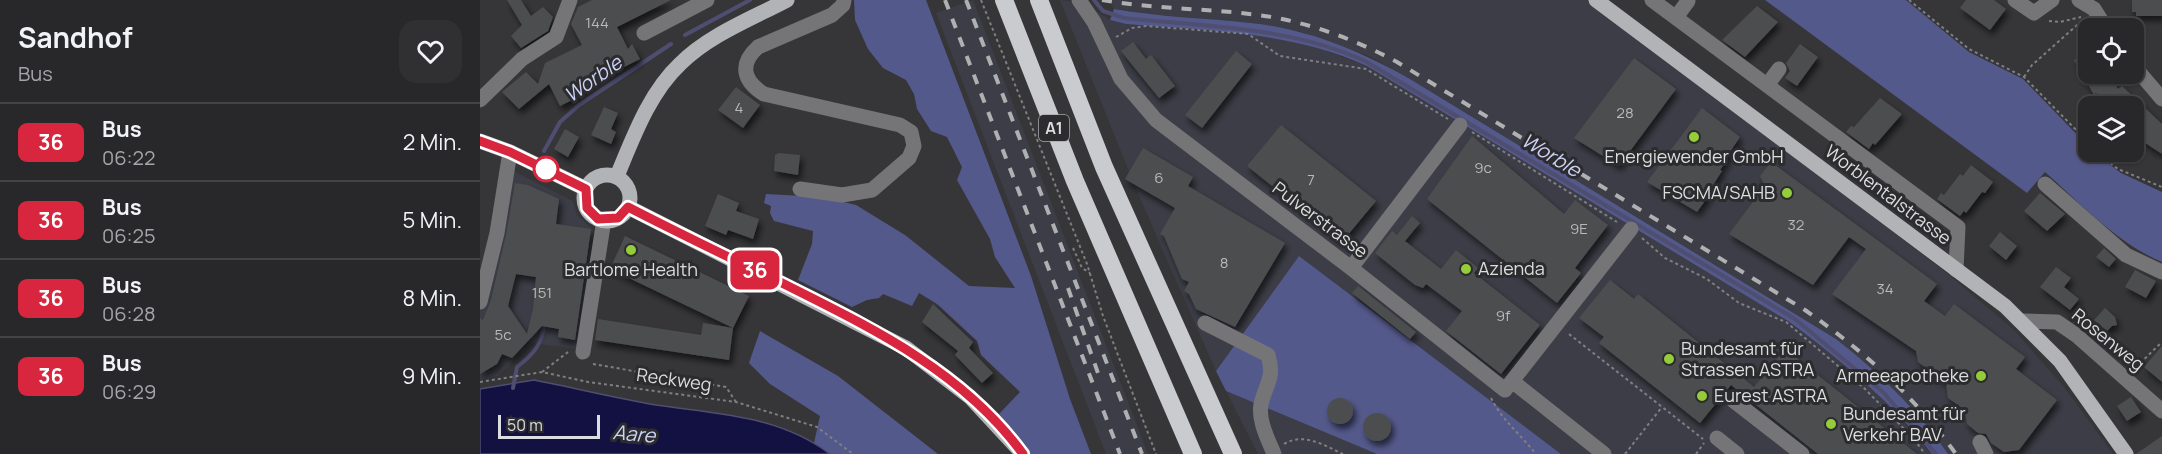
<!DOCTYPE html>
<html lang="de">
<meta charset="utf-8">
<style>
body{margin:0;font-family:Manrope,sans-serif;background:#303033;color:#f1f3f6;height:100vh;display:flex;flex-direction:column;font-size:22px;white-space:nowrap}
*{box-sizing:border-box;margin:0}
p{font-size:20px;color:#a5a6a9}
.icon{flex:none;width:33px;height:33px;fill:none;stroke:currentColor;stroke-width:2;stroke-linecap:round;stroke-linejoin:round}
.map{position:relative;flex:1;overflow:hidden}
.side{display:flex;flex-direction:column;background:#28282b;width:480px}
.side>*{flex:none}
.badge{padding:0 12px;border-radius:9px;font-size:21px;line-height:39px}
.fabs{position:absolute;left:1598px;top:18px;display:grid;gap:12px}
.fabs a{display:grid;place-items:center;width:66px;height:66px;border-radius:12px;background:#28282b;box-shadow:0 2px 4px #0004,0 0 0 2px #444447;font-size:30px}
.scale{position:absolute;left:18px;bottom:15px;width:102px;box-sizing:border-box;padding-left:6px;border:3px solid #dcdddf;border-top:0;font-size:16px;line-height:21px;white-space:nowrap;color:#dcdddf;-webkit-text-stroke:4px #2c2c2f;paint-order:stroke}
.map>.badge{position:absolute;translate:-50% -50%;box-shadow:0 0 0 3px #fff}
.round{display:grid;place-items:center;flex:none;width:63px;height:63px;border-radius:18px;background:#303033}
.overview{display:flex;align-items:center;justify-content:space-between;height:102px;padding:0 18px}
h1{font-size:28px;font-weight:700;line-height:45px}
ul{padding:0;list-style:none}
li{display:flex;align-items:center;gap:18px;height:78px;padding:0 18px;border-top:2px solid #444447}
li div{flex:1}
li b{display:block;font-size:22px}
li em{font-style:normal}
li .badge{min-width:66px;font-weight:700;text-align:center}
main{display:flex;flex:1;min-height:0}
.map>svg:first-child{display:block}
.built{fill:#3c3d46}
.green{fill:#54598b}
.water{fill:#131142;stroke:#4f4e71;stroke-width:1.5}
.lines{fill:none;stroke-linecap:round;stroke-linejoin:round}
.stream{stroke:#4f4e71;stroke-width:4}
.building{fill:#4c4d50;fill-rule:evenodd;filter:url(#shadow)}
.path{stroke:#7f7f82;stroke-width:2;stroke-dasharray:3 3;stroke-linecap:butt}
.minor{stroke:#757577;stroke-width:15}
.major{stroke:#b2b3b6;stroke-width:15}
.highway{stroke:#cacbcf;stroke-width:18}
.rail{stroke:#afb0b2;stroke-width:4;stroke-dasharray:10 10;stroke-linecap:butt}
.line-casing{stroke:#fff;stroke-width:14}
.line{stroke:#d7263d;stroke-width:9}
.poi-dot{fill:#95cc3a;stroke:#2c2c2f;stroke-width:2}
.stop-dot{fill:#fff;stroke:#d7263d;stroke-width:3}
.labels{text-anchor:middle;stroke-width:6;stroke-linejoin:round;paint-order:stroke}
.number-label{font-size:15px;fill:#b8b9bb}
.shield{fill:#2c2c2f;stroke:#a7a8aa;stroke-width:1.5}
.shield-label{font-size:16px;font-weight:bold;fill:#dcdddf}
.poi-label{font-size:18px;fill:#dcdddf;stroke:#2c2c2f;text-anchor:start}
.street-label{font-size:18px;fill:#dcdddf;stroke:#2c2c2f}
.water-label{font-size:20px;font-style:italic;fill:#ccd2f4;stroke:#2c2c2f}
</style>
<main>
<section class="side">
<div class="overview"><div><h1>Sandhof</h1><p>Bus</p></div><a class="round"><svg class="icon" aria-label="heart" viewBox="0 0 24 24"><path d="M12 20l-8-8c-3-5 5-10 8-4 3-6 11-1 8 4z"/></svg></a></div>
<ul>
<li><span class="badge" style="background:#d7263d;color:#fff">36</span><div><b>Bus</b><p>06:22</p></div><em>2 Min.</em></li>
<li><span class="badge" style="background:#d7263d;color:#fff">36</span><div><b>Bus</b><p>06:25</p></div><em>5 Min.</em></li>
<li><span class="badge" style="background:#d7263d;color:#fff">36</span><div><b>Bus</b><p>06:28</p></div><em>8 Min.</em></li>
<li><span class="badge" style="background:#d7263d;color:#fff">36</span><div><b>Bus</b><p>06:29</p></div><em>9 Min.</em></li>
</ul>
</section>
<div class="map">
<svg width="1682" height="454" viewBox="0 0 1682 454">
<defs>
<filter id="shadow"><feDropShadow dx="3" dy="5" stdDeviation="3" flood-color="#0009"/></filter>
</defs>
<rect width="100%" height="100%" fill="#363639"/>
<path class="built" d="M493,0l175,454h-42l-170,-441z
M580,0l24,3 26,17 16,4 144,12 34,7 63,23 421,255 45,33 47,42 52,58h-371l-262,-198 -83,115 -77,-175z
M629,0h490l178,144 171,130 67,57 49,56 49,67h-165l-32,-42 -29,-29 -51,-44 -426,-260 -41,-23 -70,-25 -46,-8 -106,-9 -33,-5z
M33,171l60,30 4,14 16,15 -16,119 -44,-6 -35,33 -18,4v-75z
M746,391l151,63h-119z"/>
<path class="green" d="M374,0h72l105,276 39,123 21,55h-60l-32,-40 21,-22 -39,-37 -4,-14 -40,-37 -18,-11 -7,13 -29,-12 -4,4 -12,2 -15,7 -54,-27 14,-36 1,-13 -39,-10 -4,-8 1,-7 -7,-3 2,-9 56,3 34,8 49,30 64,51 46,2 -20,-31 -5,-18 -33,-59 5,-13 -15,-30 -16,-6 -14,-22 -3,-15 -8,-14 -23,-12 -15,-19 -13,-29z
M1285,0h141l63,52 54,27 65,67v6h5l28,21 41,19v70c-45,-19 -81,-58 -117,-90l-18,21z
M634,9c46,8 91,9 137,14 57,6 109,28 159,56l426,260c42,33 82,71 112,115h-16c-40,-52 -91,-94 -144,-133l-421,-255c-77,-35 -159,-35 -241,-42l-16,-4z
M819,256l262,198h-184l-151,-63 -10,-20z
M280,331l78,45 100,78h-108l-16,-11 6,-27 -50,-32 -21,-21z"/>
<path class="water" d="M54,380c41,8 81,18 122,25 60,9 123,10 174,49h-350v-65z"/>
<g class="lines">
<path class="stream" d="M614,0l9,11 21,7c83,9 164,8 241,43l430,258 88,73 53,62
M205,35l65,-35
M64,151l16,-29 19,-17 92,-61
M33,388l4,-21c18,-14 24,-22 28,-44"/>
</g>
<path class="building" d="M27,0h14l10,16 12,-9 10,10 -5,14 -27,17 -10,-12 11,-11z
M112,0h79l-54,27 11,22 4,-5 8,15 -40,20 -22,17h2l-20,10 -11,-22 -30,25 -17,-17 24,-20 12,12 7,-21 37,-18 -11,-21 7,-17z
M1486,0h28l12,9 -16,21 -30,-22z
M1652,0h30v16h-26v-4h-4z
M1277,6l21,16 -33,35 -23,-17z
M653,42l13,17 5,-4 24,31 -16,12 -38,-47z
M1320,44l18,13 -21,29 -12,-8 5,-7 -4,-8z
M756,51l16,13 -50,64 -17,-13z
M1608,52v22h21l9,15 4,-3 40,38v30l-29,-19v-29h-23l-14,-13 -2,2 -20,-35z
M1154,58l42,31 -57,77 -45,-28z
M256,87l24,18 -17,23 -25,-18z
M1400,98l22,16 -27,31 -2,-2 -4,6 -23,-17 5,-6 3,1z
M124,107l14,6 -7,16 5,3 -5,12 -20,-9z
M1222,108l38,29 -14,21 2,1 -8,11 2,1 -14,22 2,1 -13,18 -50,-30z
M801,125l95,76 -34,41 -95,-76z
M85,129l14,8 -11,20 -14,-8z
M992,136l92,78 11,-14 33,25 -33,43 6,5 -24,30 -130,-104z
M663,148l50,29 -5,9 97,57 -50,84 -39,-18 -7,-15 -5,-3 5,-9 -7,-3 -18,-43 -4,-2 15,-26 -50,-29z
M299,153l21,2 -2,20 -24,-4 1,-16z
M1291,162l166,122 -13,17 21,15 9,-12 71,53 -9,12 41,31 -38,50 -15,2 -13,-9 -5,-9 -8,-1 -11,-9 -2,-14 -17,-12 -2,-15 -28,-21 -2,-11 -84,-57 34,-45 -17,-12 -36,48 -84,-51 36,-48 -5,-10z
M1491,165l22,17 -8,11 -3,-1 -16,21 -2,-2 -4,5 -23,-17 4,-6 3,2 16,-21 3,2z
M35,183l13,2 31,14 -3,25 35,5 -16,111 -17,-3 1,-8 -17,-3 -30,32 -10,-4 -5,10 -17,10v-56l3,2 8,-20 15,-65zM36,274l20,3 -3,32 -6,25 -19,-28z
M1560,193l25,21 -18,17 -23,-20z
M238,194l21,9 -3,8 23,8 -6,20 -25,-9 -2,5 -21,-9z
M932,216l8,7 -15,18 36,28 15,-19 22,18 -4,5 66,52 -39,49 -55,-43 16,-20 -36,-27 -3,4 -8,-3 -40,-32 17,-22 5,4z
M1520,232l17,14 -11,14 -17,-14z
M145,236l124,60 -16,32 -123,-59z
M1624,248l12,11 -7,8 -13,-10z
M1576,267l15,11 -7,9 15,12 -9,11 -30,-23z
M1655,270l21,11 -10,17 -21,-11z
M1130,280l24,19 4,-5 116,93 31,-38 132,105h-99l-87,-69 -31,38 -101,-80 5,-6 -25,-19z
M878,286l58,46 -6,7 -58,-46z
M453,304l40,38 -4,6 24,25 -11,10 -27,-28 3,-4 -36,-29z
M1625,308l10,9 2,8 -5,1 -5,5 -13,-11z
M118,319l103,16 2,-12 30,5 -4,32 -134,-20z
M1682,346v36l-18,-15z
M1651,397l10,15 -14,9 -10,-15z
M847 411a13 13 0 1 1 26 0a13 13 0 1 1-26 0Z
M883 427a14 14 0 1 1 28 0a14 14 0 1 1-28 0Z
M1682,436v18h-26z"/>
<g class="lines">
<path class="path" d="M501,0l106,264 16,52 53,138
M1429,0l60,49 55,28 64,65
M1569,21l11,1 21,-5
M636,37l16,-9 14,-2 102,8 32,22 86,13 82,50
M1544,77l8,-12 52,-46
M992,132l145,90
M1616,152l22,17 44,18
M1162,238l23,20 42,21 32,24 47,19 78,66 50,51 11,15
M593,248l9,20 8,5
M1089,334l134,105
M113,364l133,23 10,15
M1656,367l26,-25
M62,372l26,-20
M0,382l62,-10 46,10 148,20 81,25 36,27
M1011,398c11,22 30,37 45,56
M804,444c20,-12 39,1 59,10
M1145,454l37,-47
M1216,454l8,-11"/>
<path class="minor" d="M599,0l15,22 27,57 35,41 195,148 154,122 126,-161
M1172,0l306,227 -2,43
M1535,0l19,13 18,-13
M1599,0l15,9 12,19
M1197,16l11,-15
M164,33l63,-33
M1653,65l29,34
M1288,84l11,-15
M0,100l42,-41 34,-22 14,-37
M1565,184l81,71 36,17
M320,189l42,6 30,-5 37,-32 5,-12 -3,-14 -11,-7 -136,-31c-21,-13 -25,-30 -6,-47l74,-32 11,-10 1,-5
M871,268l109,-143
M0,302l17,-69 13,-81
M1541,321l36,1 19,13 86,76
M725,323l63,32c7,23 -2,28 -7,49 -3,17 7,35 13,50
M103,352l21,-132
M1032,381l92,73
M1254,401l68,53
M1237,438l20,16
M1500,442l6,12"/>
<path class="major" d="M1116,0l409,306 55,55 66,93
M0,141l30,11 76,37
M104 198a23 23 0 1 1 46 0a23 23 0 1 1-46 0Z
M137,176c16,-38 32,-83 63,-112 29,-29 71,-45 107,-64
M148,207l278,141 64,49 53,57"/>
<path class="highway" d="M524,0l71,181 118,273
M559,0l65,167 129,287"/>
<path class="rail" d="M465,0l175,454
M486,0l176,454
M622,0c56,10 114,8 170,17 44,8 86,24 125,45l408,248c61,43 107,84 151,144
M588,288l31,88"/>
</g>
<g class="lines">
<defs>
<path id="line" d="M0,141l30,11 76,37 1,19 11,11 20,-1 10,-11c54,28 109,54 164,81 86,43 173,86 231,166"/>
</defs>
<use href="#line" class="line-casing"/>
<use href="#line" class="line"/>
</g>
<g class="poi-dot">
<circle cx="1214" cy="137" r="6"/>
<circle cx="1307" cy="193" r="6"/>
<circle cx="151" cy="250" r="6"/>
<circle cx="986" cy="269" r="6"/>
<circle cx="1189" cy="359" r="6"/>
<circle cx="1501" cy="376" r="6"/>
<circle cx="1222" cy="396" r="6"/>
<circle cx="1351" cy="424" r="6"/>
</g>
<circle class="stop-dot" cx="66" cy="169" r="12"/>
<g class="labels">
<g class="number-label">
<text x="117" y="28">144</text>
<text x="259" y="113">4</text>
<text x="1145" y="118">28</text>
<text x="1003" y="173">9c</text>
<text x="679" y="183">6</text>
<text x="831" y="185">7</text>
<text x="1316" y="230">32</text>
<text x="1099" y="234">9E</text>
<text x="744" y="268">8</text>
<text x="1405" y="294">34</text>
<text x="62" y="298">151</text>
<text x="1023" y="321">9f</text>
<text x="23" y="340">5c</text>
</g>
<rect class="shield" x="559" y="115" width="30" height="26" rx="4.5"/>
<g class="shield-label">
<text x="574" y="134">A1</text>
</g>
<g class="poi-label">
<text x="1214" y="163" text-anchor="middle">Energiewender GmbH</text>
<text x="1295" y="199" text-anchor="end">FSCMA/SAHB</text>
<text x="998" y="275">Azienda</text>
<text x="151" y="276" text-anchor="middle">Bartlome Health</text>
<text x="1201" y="355">Bundesamt für<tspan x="1201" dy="21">Strassen ASTRA</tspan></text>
<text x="1489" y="382" text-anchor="end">Armeeapotheke</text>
<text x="1234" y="402">Eurest ASTRA</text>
<text x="1363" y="420">Bundesamt für<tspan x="1363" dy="21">Verkehr BAV</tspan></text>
</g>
<g class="street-label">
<text transform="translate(1408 195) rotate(37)" y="6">Worblentalstrasse</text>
<text transform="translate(840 220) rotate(37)" y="6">Pulverstrasse</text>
<text transform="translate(1628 340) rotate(39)" y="6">Rosenweg</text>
<text transform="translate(194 380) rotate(8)" y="6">Reckweg</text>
</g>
<g class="water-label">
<text transform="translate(113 79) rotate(-35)" y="7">Worble</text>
<text transform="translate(1071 155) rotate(31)" y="7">Worble</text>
<text transform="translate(154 434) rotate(5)" y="7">Aare</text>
</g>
</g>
</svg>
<div class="fabs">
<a><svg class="icon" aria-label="locate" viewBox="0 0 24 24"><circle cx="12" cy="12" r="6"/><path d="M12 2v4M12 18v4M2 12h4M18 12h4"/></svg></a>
<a><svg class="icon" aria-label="layers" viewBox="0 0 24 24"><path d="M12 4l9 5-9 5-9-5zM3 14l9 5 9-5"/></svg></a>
</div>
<div class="scale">50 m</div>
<b class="badge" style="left:275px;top:270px;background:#d7263d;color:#fff">36</b>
</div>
</main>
